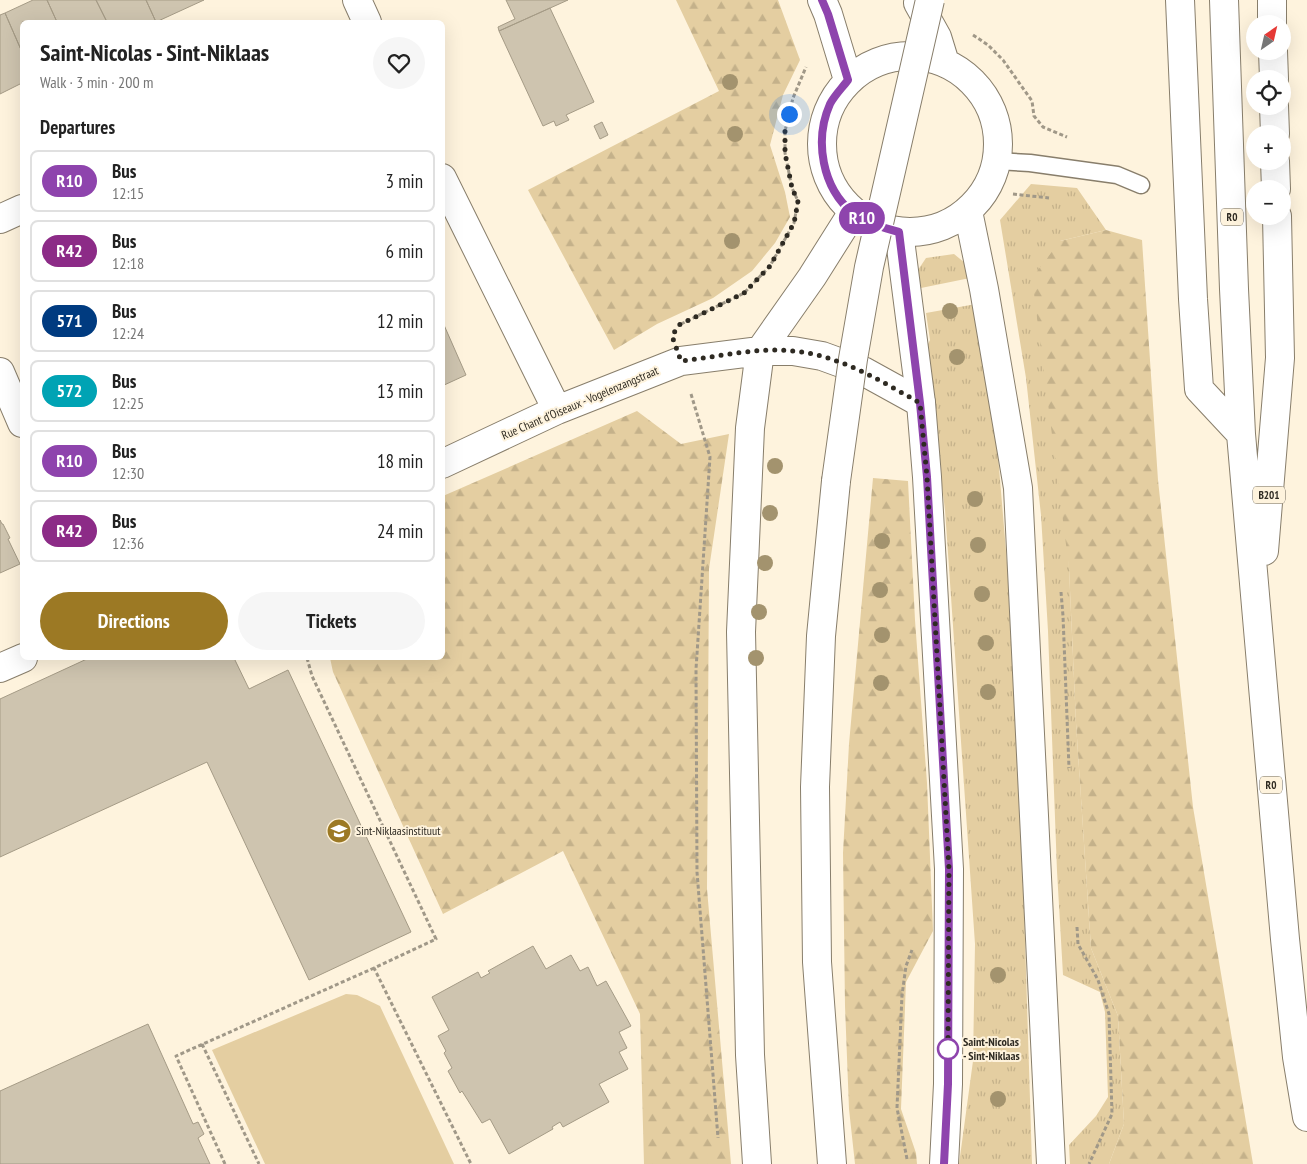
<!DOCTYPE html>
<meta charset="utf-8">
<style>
body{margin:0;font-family:"PT Sans Narrow",sans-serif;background:#f6f6f6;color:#222;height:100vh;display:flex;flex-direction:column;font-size:19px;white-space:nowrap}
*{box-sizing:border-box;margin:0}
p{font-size:16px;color:#767676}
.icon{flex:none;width:28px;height:28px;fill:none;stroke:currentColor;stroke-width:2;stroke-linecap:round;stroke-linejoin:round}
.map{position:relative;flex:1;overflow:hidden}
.panel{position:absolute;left:20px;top:20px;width:425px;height:640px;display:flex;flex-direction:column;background:#fff;border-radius:8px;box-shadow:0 5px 20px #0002}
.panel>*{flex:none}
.badge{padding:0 10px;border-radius:16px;font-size:18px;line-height:32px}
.needle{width:32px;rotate:34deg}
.controls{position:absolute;left:1246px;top:15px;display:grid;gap:10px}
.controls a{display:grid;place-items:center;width:45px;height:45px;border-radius:50%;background:#fff;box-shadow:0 5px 20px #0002;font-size:25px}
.you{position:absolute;width:25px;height:25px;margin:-12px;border:4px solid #fff;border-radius:50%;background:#1a73e8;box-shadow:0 0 0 8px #1a73e833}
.map>.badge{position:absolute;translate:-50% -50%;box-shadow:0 0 0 2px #fff}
h2{padding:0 20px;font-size:19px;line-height:45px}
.round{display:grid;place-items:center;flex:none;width:52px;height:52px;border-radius:26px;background:#f6f6f6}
.head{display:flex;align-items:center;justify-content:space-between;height:85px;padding:0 20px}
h1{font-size:24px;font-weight:600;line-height:38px}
.button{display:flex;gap:10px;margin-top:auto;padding:10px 20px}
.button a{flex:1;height:58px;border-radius:30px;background:#9c7924;color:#fff;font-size:20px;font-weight:600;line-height:58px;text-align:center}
.button a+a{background:#f6f6f6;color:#222}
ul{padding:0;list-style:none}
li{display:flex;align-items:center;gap:15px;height:62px;margin:0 10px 8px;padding:0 10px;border:2px solid #e0e0e0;border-radius:8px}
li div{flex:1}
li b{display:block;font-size:19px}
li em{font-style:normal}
li .badge{min-width:55px;font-weight:700;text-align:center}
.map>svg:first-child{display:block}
.grass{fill:url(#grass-tufts)}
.forest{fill:url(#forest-firs)}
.green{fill:#e4cea1}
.building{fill:#cec4af;stroke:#a59b86}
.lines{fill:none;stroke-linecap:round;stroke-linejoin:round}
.service-casing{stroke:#887e6b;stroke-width:19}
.minor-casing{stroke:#887e6b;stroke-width:30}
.tertiary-casing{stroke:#887e6b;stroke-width:30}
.motorway-casing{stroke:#887e6b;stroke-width:30}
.path{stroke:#a09888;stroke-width:3;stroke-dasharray:4 2.5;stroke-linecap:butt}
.service{stroke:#fff;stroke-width:16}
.minor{stroke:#fff;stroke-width:28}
.tertiary{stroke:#fff;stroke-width:28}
.motorway{stroke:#fff;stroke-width:28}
.motorway-bridge-casing{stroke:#887e6b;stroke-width:30;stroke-linecap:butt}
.motorway-bridge{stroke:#fff;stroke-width:28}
.tree{fill:#a3936e}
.line-casing{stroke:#fff;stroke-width:11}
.line{stroke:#8e44ad;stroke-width:8}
.walk{stroke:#2e2a22;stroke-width:5;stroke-dasharray:0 9}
.stop-dot{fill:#fff;stroke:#8e44ad;stroke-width:2.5}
.labels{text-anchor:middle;stroke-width:4;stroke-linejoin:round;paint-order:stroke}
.shield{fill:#fef3dd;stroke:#6c665a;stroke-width:1}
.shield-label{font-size:11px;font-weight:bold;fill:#2e2a22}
.street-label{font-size:12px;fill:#2e2a22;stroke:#fef3dd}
.poi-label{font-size:12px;fill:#2e2a22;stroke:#fef3dd;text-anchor:start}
.stop-label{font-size:12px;font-weight:bold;fill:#2e2a22;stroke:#fef3dd;text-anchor:start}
</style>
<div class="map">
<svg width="1307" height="1164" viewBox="0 0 1307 1164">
<defs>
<pattern id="grass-tufts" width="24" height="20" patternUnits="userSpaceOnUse" patternTransform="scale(1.25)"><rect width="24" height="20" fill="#e4cea1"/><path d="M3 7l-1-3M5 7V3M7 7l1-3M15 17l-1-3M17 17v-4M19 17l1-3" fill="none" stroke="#c4b18a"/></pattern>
<pattern id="forest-firs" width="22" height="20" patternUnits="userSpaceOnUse" patternTransform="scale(1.25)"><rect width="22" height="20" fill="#e4cea1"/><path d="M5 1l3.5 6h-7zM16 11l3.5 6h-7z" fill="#c4b18a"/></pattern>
</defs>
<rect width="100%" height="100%" fill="#fef3dd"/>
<path class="grass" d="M1031,184l46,4 29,42 -46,11 9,327 7,155 15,225 27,68 6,108 -15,40h-39l-1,-19 27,-29 12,-19 -3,-85 -5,-20 -37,-17 -6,-104 -9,-240 -7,-116 -15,-137 -26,-158z
M954,254l11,9 5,15 -49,10 -3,-18 8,-12z
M976,304l20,128 21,250 15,482h-73l14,-103 2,-117 -30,-434 -20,-160 5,-10 -4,-27z"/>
<path class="forest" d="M676,0h102l22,60 -17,35 -13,50 15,47 5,25 -15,26 -23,28 -39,27 -56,26 -43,26 -86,-160 191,-99z
M1106,230l36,10 16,240 35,327 60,357h-144l15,-40 -6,-108 -27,-68 -15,-225 -7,-155 -37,-290 28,-37z
M637,411l44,33 48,-10 -20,135 -2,320 24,275h-87l-4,-150 -77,-163 -120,63 -110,-242 -3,-14h112l1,-162z
M873,478l35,3 7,139 12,163 6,148 -27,51 -5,127 15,44 1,11h-62l-6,-55 -4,-103 -2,-153 6,-109z"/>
<path class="green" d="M346,994l11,1 23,11 74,158h-189l-53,-114z"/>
<path class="building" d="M33,0h14l10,22h-35v30l-17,-39z
M47,0h49l11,22h-50z
M96,0h50l10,22h-49z
M146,0h58l-48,22z
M506,0h62l-69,31 -1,-4 17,-8z
M550,8l44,94 -28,13 3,5 -13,6 -2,-5 -11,5 -44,-95z
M5,13l17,39v31l-22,11v-79z
M602,122l6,13 -8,4 -6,-13z
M444,325l22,50 -24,11v-60z
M0,520l2,4h1l7,14 -2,1 12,25 -20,9z
M89,658h145l15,31 39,-19 123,262 -102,48 -102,-218 -207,95v-158z
M533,946l13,23 25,-14 9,16 8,-4 9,19 9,-5 25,45 -12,6 8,16 -8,4 9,17 -29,15 10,18 -46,25 -3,-5 -8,5 1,2 -44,25 -19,-35 -8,4 -20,-32 -2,2 -12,-22 4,-3 -8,-15 2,-2 -8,-15 11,-6 -17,-33 46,-25 3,6 9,-5 -2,-2z
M148,1024l45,100 5,-2 6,12 -6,4 12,26h-210v-73z"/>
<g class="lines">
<defs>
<path id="service" d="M997,161l33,2 87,12 24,10"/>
<path id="minor" d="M357,0l10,22
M442,178l115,232
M0,219l22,-10
M0,372l22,51
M442,464l115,-54 124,-49 79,-10h33l29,5 41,15 58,32
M0,668l23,-10
M757,1164l-7,-109 -9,-423 9,-204 10,-77 52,-74 41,-65"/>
<path id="tertiary" d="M822,0l6,14 20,66
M918,3l19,34 8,26
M822 144a88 88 0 1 1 176 0a88 88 0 1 1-176 0Z
M968,211l16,78 34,199 33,676
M899,232l22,171 6,74 22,392 -1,215 -4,80"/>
<path id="motorway" d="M1180,0l13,299 6,90 42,45
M1224,0l10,289 7,145 44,505 12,118 10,60
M1272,0v24
M1273,51l1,28
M1274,106l1,28
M1275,161l1,28
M1264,551l16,-193 -3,-142
M832,1164l-15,-202 -2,-175 6,-151 15,-155"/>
</defs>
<use href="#service" class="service-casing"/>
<use href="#minor" class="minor-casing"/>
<use href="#tertiary" class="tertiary-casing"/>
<use href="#motorway" class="motorway-casing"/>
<path class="path" d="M973,35l15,10 15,15 29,41 2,15 9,11 24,10
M1013,194l36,4
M681,324l63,-31 26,-27 24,-43 4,-22 -6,-13 -7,-35v-22l8,-33 13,-31
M691,394l19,63 -14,212 1,203 21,266
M1061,592l2,24 6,152
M307,658l5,18 124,263 -62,29 97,196
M1077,927l1,17 20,36 11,34 3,100 -23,50
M202,1044l57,120
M907,1159l-10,-51 5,-113 4,-29 6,-16
M225,1164l-49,-108 198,-88"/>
<use href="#service" class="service"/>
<use href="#minor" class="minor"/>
<use href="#tertiary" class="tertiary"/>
<use href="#motorway" class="motorway"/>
<defs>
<path id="motorway-bridge" d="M836,481l17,-122 16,-92 61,-267"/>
</defs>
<use href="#motorway-bridge" class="motorway-bridge-casing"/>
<use href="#motorway-bridge" class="motorway-bridge"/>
</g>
<g class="tree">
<circle cx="730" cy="82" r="8"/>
<circle cx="735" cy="134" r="8"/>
<circle cx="732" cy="241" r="8"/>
<circle cx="950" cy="311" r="8"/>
<circle cx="957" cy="357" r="8"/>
<circle cx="775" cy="466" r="8"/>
<circle cx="975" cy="499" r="8"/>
<circle cx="770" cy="513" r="8"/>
<circle cx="882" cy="541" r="8"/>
<circle cx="978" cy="545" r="8"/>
<circle cx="765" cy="563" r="8"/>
<circle cx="880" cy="590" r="8"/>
<circle cx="982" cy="594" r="8"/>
<circle cx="759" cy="612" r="8"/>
<circle cx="882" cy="635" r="8"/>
<circle cx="986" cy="643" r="8"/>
<circle cx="756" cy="658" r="8"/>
<circle cx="881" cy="683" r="8"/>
<circle cx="988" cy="692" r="8"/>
<circle cx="998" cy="975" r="8"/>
<circle cx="998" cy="1099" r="8"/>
</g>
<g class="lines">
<defs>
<path id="line" d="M822,0l6,14 20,66c-6,8 -14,16 -18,24 -16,36 -8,84 23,109 14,10 30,15 46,19l21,171 7,74 22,392 -1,215 -4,80"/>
</defs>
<use href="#line" class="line-casing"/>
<use href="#line" class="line"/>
<path class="walk" d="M789,114l-4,17v22l7,35 6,14 -4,21 -24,43 -26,27 -65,32 -7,11 9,25c37,-4 75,-14 112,-10 46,4 88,30 127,52l7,74 22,392 -1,180"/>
</g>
<defs>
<symbol id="school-disc" viewBox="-11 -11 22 22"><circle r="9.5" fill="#9c7924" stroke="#fef3dd"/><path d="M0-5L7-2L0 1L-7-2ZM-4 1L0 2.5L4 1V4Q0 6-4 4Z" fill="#fff"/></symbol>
</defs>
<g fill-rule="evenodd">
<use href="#school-disc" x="325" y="817" width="28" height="28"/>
</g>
<circle class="stop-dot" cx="948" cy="1049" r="10"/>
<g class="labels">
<g class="shield">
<rect x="1221" y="208.5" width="22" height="17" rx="4"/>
<rect x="1253" y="486.5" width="32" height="17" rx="4"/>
<rect x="1260" y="776.5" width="22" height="17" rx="4"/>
</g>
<g class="shield-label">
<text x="1232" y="221">R0</text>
<text x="1269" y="499">B201</text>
<text x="1271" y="789">R0</text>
</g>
<g class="street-label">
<text transform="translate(580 403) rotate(-23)" y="4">Rue Chant d'Oiseaux - Vogelenzangstraat</text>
</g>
<g class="poi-label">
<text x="356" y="835">Sint-Niklaasinstituut</text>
</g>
<g class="stop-label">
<text x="963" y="1046">Saint-Nicolas<tspan x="963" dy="14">- Sint-Niklaas</tspan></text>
</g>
</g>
</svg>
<div class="controls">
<a><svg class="needle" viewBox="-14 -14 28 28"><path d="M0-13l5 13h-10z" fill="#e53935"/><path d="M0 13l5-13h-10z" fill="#767676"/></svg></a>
<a><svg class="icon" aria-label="locate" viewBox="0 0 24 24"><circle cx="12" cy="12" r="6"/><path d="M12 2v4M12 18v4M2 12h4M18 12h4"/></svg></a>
<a>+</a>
<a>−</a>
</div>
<div class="you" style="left:789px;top:114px"></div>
<b class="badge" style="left:862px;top:218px;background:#8e44ad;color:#fff">R10</b>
<section class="panel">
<div class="head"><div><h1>Saint-Nicolas - Sint-Niklaas</h1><p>Walk · 3 min · 200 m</p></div><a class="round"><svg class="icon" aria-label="heart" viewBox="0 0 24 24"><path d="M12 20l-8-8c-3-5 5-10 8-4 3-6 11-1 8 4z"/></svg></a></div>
<h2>Departures</h2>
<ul>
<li><span class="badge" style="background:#8e44ad;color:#fff">R10</span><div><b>Bus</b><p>12:15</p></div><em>3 min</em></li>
<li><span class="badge" style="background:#8c2b87;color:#fff">R42</span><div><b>Bus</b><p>12:18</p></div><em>6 min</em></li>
<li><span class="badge" style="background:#003b80;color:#fff">571</span><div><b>Bus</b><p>12:24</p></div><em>12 min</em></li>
<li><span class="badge" style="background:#00a3b4;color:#fff">572</span><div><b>Bus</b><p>12:25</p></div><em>13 min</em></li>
<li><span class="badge" style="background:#8e44ad;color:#fff">R10</span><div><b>Bus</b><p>12:30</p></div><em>18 min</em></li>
<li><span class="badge" style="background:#8c2b87;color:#fff">R42</span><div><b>Bus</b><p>12:36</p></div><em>24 min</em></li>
</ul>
<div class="button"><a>Directions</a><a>Tickets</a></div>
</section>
</div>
